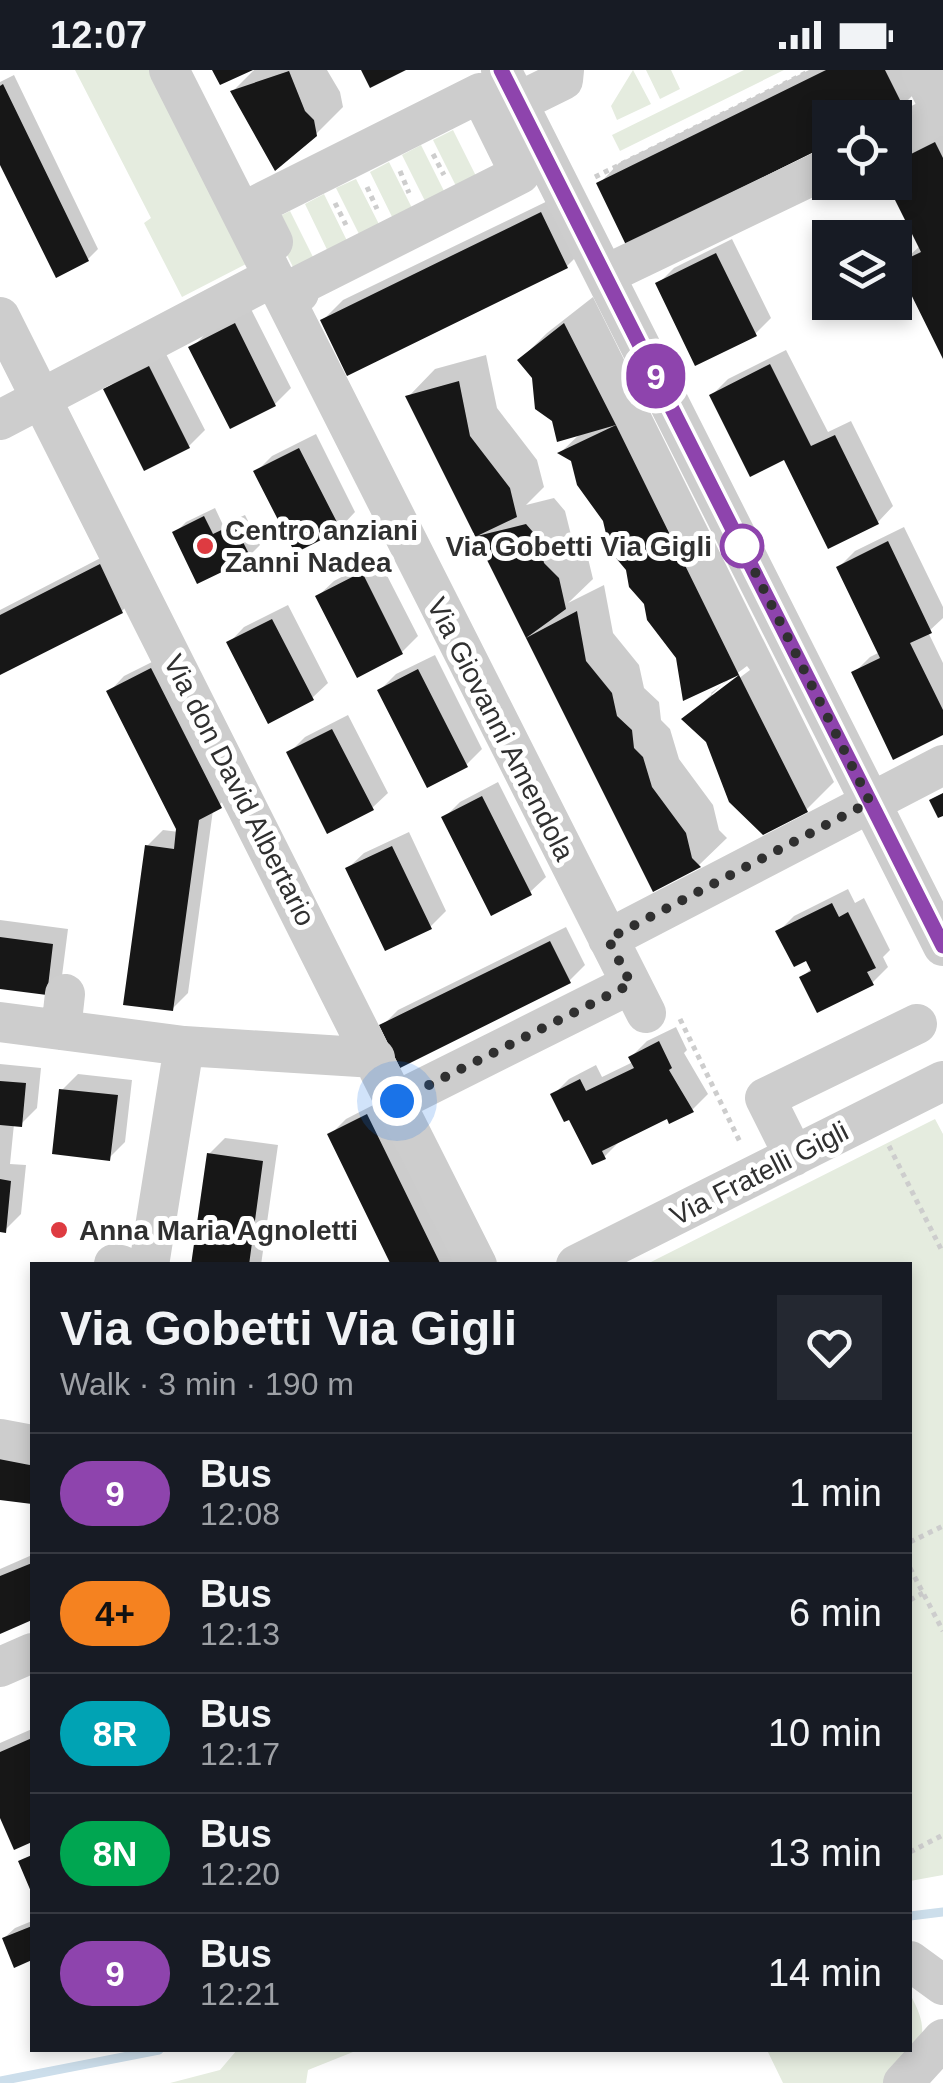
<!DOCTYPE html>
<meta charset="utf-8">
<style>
body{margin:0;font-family:Arial,sans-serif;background:#242831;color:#f1f3f6;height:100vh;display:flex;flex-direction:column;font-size:38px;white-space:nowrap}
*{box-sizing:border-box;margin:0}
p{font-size:32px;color:#9ea1a6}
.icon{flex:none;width:55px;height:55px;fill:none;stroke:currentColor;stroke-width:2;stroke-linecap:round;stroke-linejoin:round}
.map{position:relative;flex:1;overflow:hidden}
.drawer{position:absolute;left:30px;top:1192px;width:882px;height:790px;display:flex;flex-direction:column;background:#171b24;border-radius:0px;box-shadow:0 5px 15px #0003}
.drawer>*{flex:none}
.badge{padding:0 20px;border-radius:32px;font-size:35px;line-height:65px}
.controls{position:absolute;left:812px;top:30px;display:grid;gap:20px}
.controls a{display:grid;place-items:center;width:100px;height:100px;border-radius:0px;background:#171b24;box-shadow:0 5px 15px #0003;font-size:50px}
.you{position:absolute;width:50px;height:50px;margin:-25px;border:8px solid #fff;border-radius:50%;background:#1a73e8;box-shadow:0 0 0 15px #1a73e833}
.map>.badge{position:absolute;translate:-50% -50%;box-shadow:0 0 0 5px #fff}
.round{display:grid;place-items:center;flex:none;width:105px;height:105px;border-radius:0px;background:#242831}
.head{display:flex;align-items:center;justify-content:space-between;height:170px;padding:0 30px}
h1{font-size:48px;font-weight:600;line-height:75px}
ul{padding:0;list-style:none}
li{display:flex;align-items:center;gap:30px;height:120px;padding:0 30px;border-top:2px solid #363941}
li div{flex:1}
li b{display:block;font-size:38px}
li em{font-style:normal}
li .badge{min-width:110px;font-weight:700;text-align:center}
.status{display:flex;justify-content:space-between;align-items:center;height:70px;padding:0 50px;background:#171b24;direction:ltr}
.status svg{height:28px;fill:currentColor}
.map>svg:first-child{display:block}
.green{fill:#e5ecdf}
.shadow{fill:#0003;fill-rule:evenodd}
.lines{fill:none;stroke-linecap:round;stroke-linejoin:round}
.stream{stroke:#ccdeeb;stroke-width:9}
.building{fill:#171717}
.path{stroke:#cdcdcd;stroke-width:5;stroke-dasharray:5 5;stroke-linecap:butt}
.minor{stroke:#cdcdcd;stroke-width:40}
.line-casing{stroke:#fff;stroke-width:22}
.line{stroke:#8e44ad;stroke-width:15}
.walk{stroke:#303030;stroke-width:10;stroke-dasharray:0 18}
.poi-dot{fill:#de3b41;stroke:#fff;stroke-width:4}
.stop-dot{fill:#fff;stroke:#8e44ad;stroke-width:5}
.labels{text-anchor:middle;stroke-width:10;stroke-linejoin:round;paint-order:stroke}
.poi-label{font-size:28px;font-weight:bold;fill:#303030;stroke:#fff;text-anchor:start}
.stop-label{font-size:28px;font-weight:bold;fill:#303030;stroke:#fff;text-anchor:end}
.street-label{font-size:28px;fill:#303030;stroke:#fff}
</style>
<div class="status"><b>12:07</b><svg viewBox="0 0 49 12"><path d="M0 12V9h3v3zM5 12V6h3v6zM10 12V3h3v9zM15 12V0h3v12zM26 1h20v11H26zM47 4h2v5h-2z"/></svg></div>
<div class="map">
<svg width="943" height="2013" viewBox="0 0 943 2013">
<rect width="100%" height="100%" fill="#fff"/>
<path class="green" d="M75,0h75l98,193 -66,34 -38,-74 7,-5z
M633,0l18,34 -34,16 -6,-14z
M646,0h25l9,19 -20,10z
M744,0h40l-164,81 -8,-16z
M453,60l29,58 -20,10 -29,-58z
M421,75l29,58 -19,10 -29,-58z
M389,92l29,58 -20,9 -28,-57z
M356,109l29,57 -20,10 -29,-58z
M324,124l29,59 -20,9 -28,-58z
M290,141l29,58 -20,10 -29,-58z
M935,1049l8,15v741l-33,6v-616h-265z
M910,1924c25,46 8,49 -19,89h-108l-16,-33h143z
M237,1980h121l-50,20 -2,13h-136l50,-13z"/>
<path class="shadow" d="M254,0h73l13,22 3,15 -28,28 -82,-44z
M809,0h106l8,15 -21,21 -72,12v23l-231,43 20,-21z
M14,5l84,174 -10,10 -88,-100v-77z
M943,62v218l-44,-85 21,-19 -25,-64v-25z
M562,124l25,52 -20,20 -244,54 20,-20z
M732,169l39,79 -16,16 -97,-50 16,-16z
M593,227l241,485 -28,28 -98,-70 -23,-21 41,-38 -48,-24 -32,-55 -73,-143 -12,-7 21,-20 -27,-12 -21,-43 -14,-17 27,-27zM747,596l3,4 -36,27 -3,-4z
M251,239l40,79 -16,16 -43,22 -40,-78 15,-16z
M786,280l42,82 23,-11 42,85 -15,16 -93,-65 -73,-62 16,-16z
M165,282l40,78 -16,16 -83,-56 16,-16z
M486,285l11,53 40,52 7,27 -18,18 28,-7 11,13 6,24 15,15 7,29 -25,24 36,-18 9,48 26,32 5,23 15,14 2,18 9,9 9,30 34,46 6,25 8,8 -28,27 -44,24 -247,-492 27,-28z
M316,364l39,78 -15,16 -84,-56 16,-16z
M215,438l8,17 22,-10 15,30 -11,11 -74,-23 11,-11z
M904,457l39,80v11l-15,14 15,31v69l-89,-59 16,-16 10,-5 -41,-85 16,-16z
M116,480l21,45 -15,16 -122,61v-62z
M378,488l40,78 -16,16 -84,-56 16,-15z
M288,535l40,78 -16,15 -83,-55 15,-16z
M168,584l68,136 -23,20 -25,183 -16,16 -25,-163 16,-16 16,2 -70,-140 15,-16z
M435,585l47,94 -16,16 -86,-75 16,-16z
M348,645l40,78 -16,15 -83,-55 16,-16z
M498,712l48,95 -16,15 -86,-74 16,-16z
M409,762l37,79 -16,16 -82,-59 16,-15z
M848,819l7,14 9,-5 26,52 -7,7 5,10 -16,16 -70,-6 10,-9 -5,-10 -29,-26 16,-16z
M0,850l68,9 -6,47 -16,16 -46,-6z
M566,857l19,38 -16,16 -187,45 16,-16z
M676,957l11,23 -3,3 24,41 -16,16 -24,6 -48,25 -16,16 -51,-62 16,-16 27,-14 6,12 31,-15 -2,-5 16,-16z
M0,994l41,4 -4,40 -16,16h-7l-4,40 16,1 -5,49 -16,16h-5z
M78,1004l54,6 -7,62 -16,16 -47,-68z
M383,1030l79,165h-68l-64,-130 16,-16z
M225,1068l53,7 -17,120h-67l15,-111z
M32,1485v63l-32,13v-62z
M32,1659v110l-17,8 -15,-35v-69z
M32,1851v37l-17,7 -11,-27 11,-10z"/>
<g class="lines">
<path class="stream" d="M910,1846l33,-4
M0,2011l159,-31"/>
</g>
<path class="building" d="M212,0h41l-33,15z
M361,0h45l-36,18z
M826,0h59l19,38 -20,10h-54v26l-204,101 -30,-62z
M289,1l16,40 9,9 3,16 -42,35 -45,-80z
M3,14l86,177 -33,17 -56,-113v-79z
M935,72l8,16v201l-47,-95 25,-12 -35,-70h9v-20z
M541,142l27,56 -221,108 -27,-56z
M716,183l41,83 -62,30 -40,-83z
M235,253l41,83 -46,23 -42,-82z
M564,253l52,102 123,250 69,137 -45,23 -34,-33 -23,-60 -25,-23 58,-44 -56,26 -7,-43 -29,-38 -3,-16 -15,-17 -3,-17 -16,-19 -7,-30 -26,-36 -6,-24 -14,-8 59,-28 -59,17 -5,-21 -17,-12 -3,-31 -15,-18z
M770,294l41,82 24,-11 44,89 -51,25 -44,-89 -34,17 -41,-82z
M149,296l41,82 -46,23 -41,-82z
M459,311l11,55 40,52 7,29 -40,19 49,-12 13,15 5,24 15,15 7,31 -40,29 51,-27 9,50 26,32 5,23 15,14 2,18 9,9 9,30 34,46 6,25 9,9 -48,25 -248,-496z
M299,378l42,82 -46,23 -42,-82z
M204,446l9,18 21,-10 17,34 -54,26 -25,-52z
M888,471l44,92 -22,10 33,67v25l-50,25 -42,-88 29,-14 -44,-91z
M100,494l23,49 -123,62v-60z
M362,502l41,82 -46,24 -42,-82z
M272,549l42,81 -46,24 -42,-82z
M151,598l71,140 -23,12 -26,191 -50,-6 22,-160 29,4 2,-20 -70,-138z
M418,599l50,98 -41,21 -50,-98z
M332,659l42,81 -47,24 -41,-82z
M943,723v23l-5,2 -9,-18z
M482,726l50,99 -41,21 -50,-99z
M392,776l40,83 -47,22 -40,-83z
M832,833l7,14 9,-5 28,56 -9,4 7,13 -57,28 -18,-36 12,-6 -5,-10 -12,6 -19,-36z
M0,867l53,7 -6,51 -47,-6z
M550,871l21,42 -171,85 -21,-43z
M659,971l13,27 -3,2 25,42 -25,12 -2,-5 -65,32 4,8 -14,6 -23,-45 -5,2 -14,-28 30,-15 6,12 48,-23 -6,-11z
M0,1011l26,2 -4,44 -22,-2z
M59,1019l59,6 -8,66 -58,-7z
M367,1044l74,151h-50l-64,-131z
M207,1083l56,8 -14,104h-58z
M0,1109l11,2 -5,52 -6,-1z
M0,1376l32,4v54l-32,-4z
M32,1493v57l-32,14v-58z
M32,1668v104l-18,8 -14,-32v-66z
M32,1785v39l-14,-33z
M32,1856v34l-18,8 -12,-30z"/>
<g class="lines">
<path class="path" d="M433,84l11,21
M400,101l9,22
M595,107l217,-107
M367,117l10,22
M335,133l11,22
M680,949l61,125
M889,1076l54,107
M910,1472l33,-16
M910,1498l33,63
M910,1530l13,-7
M910,1782l33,-17"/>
<path class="minor" d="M169,0l477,943
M501,0l442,876
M921,0l22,44
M494,44l69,-34 1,-10
M895,66l48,-23
M273,172l-18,-36 225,-113 40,81 -224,113 3,6
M605,205l225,-108
M0,247l477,948
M0,350l273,-143
M608,869l335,-174
M0,952l184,24 191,12
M61,960l4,-36
M397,1031l234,-117
M794,1086l-29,-58 152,-74
M114,1194l7,1
M149,1195l35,-219
M576,1195l367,-184
M0,1369l32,6
M0,1597l32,-14
M910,1891l33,24
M903,2013l40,-44"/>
</g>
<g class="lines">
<defs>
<path id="line" d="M501,0l442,876"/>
</defs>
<use href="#line" class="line-casing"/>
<use href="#line" class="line"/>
<path class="walk" d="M397,1031l234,-117 -23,-45 262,-137 -128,-256"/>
</g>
<g class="poi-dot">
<circle cx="205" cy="476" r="10"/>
<circle cx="59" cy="1160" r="10"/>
</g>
<circle class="stop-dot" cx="742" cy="476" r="20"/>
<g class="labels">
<g class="poi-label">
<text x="225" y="470">Centro anziani<tspan x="225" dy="32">Zanni Nadea</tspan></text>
<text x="79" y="1170">Anna Maria Agnoletti</text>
</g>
<g class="stop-label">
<text x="712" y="486">Via Gobetti Via Gigli</text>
</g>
<g class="street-label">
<text transform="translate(501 659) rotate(63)" y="10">Via Giovanni Amendola</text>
<text transform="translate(240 720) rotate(63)" y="10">Via don David Albertario</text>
<text transform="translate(759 1103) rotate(-27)" y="10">Via Fratelli Gigli</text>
</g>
</g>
</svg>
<div class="controls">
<a><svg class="icon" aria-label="locate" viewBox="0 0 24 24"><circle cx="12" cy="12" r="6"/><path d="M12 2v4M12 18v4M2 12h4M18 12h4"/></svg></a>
<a><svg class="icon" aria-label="layers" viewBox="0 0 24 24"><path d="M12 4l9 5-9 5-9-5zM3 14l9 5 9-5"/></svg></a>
</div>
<div class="you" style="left:397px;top:1031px"></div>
<b class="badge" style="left:656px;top:306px;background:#8e44ad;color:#fff">9</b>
<section class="drawer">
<div class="head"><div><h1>Via Gobetti Via Gigli</h1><p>Walk · 3 min · 190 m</p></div><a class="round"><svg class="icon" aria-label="heart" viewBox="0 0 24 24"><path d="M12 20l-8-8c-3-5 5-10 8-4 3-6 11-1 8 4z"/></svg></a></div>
<ul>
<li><span class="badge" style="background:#8e44ad;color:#fff">9</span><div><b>Bus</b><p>12:08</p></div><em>1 min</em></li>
<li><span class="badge" style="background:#f58220;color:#111">4+</span><div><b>Bus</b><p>12:13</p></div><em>6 min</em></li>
<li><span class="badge" style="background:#00a3b4;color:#fff">8R</span><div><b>Bus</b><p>12:17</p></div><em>10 min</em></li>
<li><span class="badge" style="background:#00a651;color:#fff">8N</span><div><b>Bus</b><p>12:20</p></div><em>13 min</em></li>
<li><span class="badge" style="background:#8e44ad;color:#fff">9</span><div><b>Bus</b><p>12:21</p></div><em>14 min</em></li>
</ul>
</section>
</div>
